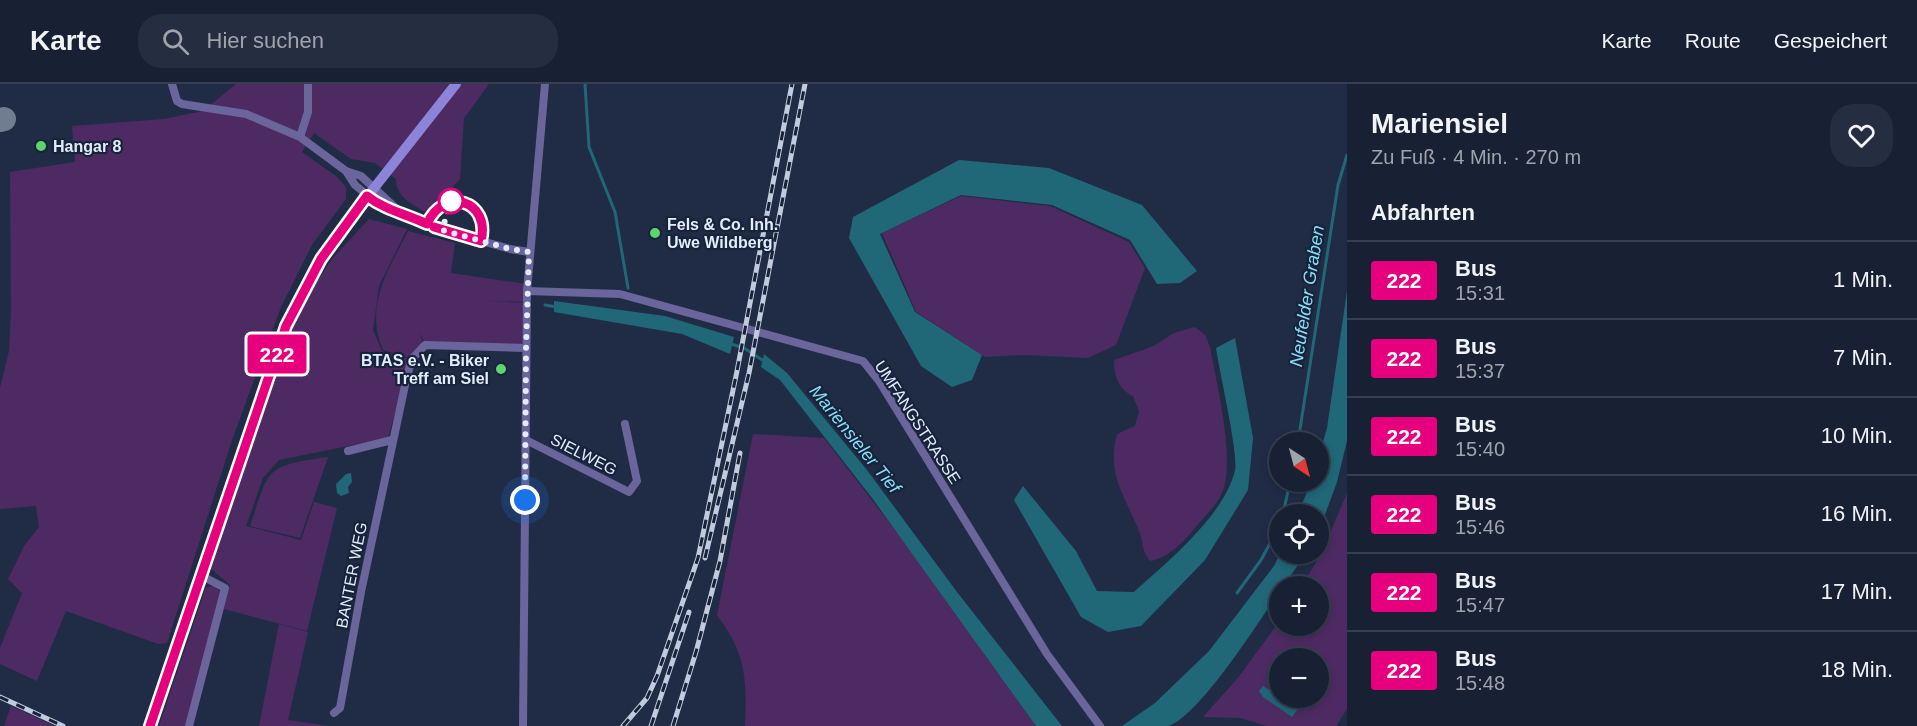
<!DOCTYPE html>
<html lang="de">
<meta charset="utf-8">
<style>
body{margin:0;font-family:Arial,sans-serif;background:#252e40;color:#f1f3f6;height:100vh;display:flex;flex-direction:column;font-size:22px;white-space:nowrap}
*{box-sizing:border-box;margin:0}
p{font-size:20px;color:#9fa3ac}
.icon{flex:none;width:33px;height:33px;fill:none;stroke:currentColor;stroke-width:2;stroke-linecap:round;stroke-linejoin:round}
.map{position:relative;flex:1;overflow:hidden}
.side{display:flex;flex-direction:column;background:#182134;width:570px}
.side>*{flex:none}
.badge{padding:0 12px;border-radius:4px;font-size:21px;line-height:39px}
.needle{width:39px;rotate:144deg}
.controls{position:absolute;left:1269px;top:348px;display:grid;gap:12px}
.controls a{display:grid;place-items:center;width:60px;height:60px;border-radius:50%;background:#182134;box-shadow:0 3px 9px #0003,0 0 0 2px #363e4f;font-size:30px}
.you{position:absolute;width:30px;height:30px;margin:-15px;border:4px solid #fff;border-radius:50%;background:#1a73e8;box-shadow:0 0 0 9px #1a73e833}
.map>.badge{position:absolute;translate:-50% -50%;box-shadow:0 0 0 3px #fff}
h2{padding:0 24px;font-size:22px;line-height:54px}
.round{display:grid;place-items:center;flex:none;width:63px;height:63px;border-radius:24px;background:#252e40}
.overview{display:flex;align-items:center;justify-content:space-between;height:102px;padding:0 24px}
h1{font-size:28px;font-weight:700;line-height:45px}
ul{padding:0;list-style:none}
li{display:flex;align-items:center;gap:18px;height:78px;padding:0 24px;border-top:2px solid #363e4f}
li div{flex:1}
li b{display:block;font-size:22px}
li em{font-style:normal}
li .badge{min-width:66px;font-weight:700;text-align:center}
header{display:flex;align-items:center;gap:36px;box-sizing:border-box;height:84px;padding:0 30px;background:#182134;border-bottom:2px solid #363e4f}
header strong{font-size:28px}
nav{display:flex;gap:33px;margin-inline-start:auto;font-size:21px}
.search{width:420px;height:54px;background:#252e40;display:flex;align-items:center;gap:15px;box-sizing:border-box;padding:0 21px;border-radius:24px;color:#9fa3ac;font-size:22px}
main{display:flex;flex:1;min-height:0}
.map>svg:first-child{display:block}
.green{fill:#4d2b62;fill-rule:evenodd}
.water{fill:#206778}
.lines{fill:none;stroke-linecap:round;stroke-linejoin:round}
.stream{stroke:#206778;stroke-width:3}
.taxiway{stroke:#707c90;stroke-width:24}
.street{stroke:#6a659a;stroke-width:8}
.secondary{stroke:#8c84d8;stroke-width:10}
.rail-casing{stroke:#c1cbdc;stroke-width:5}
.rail{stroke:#17223b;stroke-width:3;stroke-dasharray:9;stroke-linecap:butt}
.line-casing{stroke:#fff;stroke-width:14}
.line{stroke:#e6007e;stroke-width:9}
.walk{stroke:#e3ecfc;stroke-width:6;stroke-dasharray:0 10.8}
.poi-dot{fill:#5cd56d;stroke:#17223b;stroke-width:2}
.stop-dot{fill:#fff;stroke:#e6007e;stroke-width:3}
.labels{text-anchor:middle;stroke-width:4.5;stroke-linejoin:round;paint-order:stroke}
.poi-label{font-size:16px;font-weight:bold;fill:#e3ecfc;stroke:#17223b;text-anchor:start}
.street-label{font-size:16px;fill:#e3ecfc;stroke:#17223b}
.water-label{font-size:18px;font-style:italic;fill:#87dff7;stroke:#17223b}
</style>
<header>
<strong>Karte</strong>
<div class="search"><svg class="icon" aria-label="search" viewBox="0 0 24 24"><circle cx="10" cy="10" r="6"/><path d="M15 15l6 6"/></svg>Hier suchen</div>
<nav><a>Karte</a><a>Route</a><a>Gespeichert</a></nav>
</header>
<main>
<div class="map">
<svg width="1347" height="642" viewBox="0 0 1347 642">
<rect width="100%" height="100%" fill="#202c45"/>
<path class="green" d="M236,0h253l-25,34 -4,61 -34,34c-14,-10 -30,-15 -30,-34l-21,-16 -24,-4 -37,-26 -12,19 34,24 10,11v12l-34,46 -31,62 -49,133 -65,203 -9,1 -92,-33 -29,70 -37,-17v-16l22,-55 -14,-14 16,-33 15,-19 -3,-21 -36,3v-121l9,-37 2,-39 -1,-140 65,-10 -3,-36 92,-7 39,-8z
M961,112l89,10 79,36 16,26 -29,77 -28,13 -64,-3 -39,2 -69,-45 -34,-79z
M369,135l38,10 -28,57 -6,44 9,21 28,8 -22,79 -109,22 -16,18 -17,48 55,14 13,-38 23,6 -30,123 -83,-22 -31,117h-34l47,-139 7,-1 6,4 5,15 6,-20 -19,-16 82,-250 39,-60z
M408,147l47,12 -4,30 75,11 -2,18 -47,-2 47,3 -2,43 -97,-3 -5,-10 3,11 -13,14 -27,-8c-19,-45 5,-79 25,-119z
M1195,243l10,8 5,12c6,35 28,120 10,150 -6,11 -18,22 -26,32 -10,13 -28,30 -44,32 -9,-10 -6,-19 -11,-30 -14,-36 -33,-56 -22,-97l18,-8 4,-15 -6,-15c-14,-6 -19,-20 -19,-36l40,-14 20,-13z
M753,350l71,4 87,113 125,175h-291c2,-47 1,-73 -28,-111z
M328,373l-28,81 -50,-12c20,-59 15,-60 78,-69z
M1347,409v216l-11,17h-69l-27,-8 -37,-1 34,-38 42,-57 1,4h38v-40h-16l21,-36zM1280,574h38v40h-34l15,8 -40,-15 4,-5 16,9z
M279,540l29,8 -20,88 41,6h-70z
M11,622l44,20h-51z"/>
<path class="water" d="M959,76l90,8 93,37 55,66 -17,12 -23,1 -27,-44 -78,-35 -91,-10 -81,39 35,78 67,43 -10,25 -20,7 -31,-21 -72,-128 4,-21z
M1347,207v150l-10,41 -18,49 -1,-17h-20l13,-32h7l1,-26 8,-28z
M554,217l111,15 69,21 -4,17 -48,-20 -128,-22z
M1235,254l18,100 -5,52 -43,70 -64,66 -33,6 -27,-15 -67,-117 9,-14 53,65 21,40 37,1c33,-30 91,-77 101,-122 4,-14 -16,-101 -19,-122z
M764,270l23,19 80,97 90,122 105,134h-26l-164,-228 -92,-118 -19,-13z
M351,389l1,9 -4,5 1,6 -8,3 -4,-3 -1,-9 10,-10z
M1280,470h26l-23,32h-3l-1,6c-19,28 -81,126 -111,134 -13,0 -33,0 -46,0l33,-23 54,-52 65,-85z
M1263,602l16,9 1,3 20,8 -8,11 -29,-20 -4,-6z"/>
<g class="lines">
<path class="stream" d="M585,0l4,63 26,65 13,76
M545,221l12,2
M731,260l13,4 20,13
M1298,358l40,-257 9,-30
M1283,430l7,-32
M1237,509l24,-33 19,-35"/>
<path class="taxiway" d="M0,36l4,-1"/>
<path class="street" d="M172,0l5,17 5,3 64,10 54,23 46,34 15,5 38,35
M300,53l8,-25v-28
M346,87l9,14 28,23 16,3 43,19 68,19 19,3
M527,207l93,3 243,67 16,20 168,273 53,72
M526,356l103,52 8,-11 -12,-57
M348,367l44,-11
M334,629l6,-5 21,-116 46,-216 5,-17 13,-14 101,3
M189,642l36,-138 -23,-12
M523,642l4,-435 18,-207"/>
<path class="secondary" d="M150,642l136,-400 48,-87 122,-155"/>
<defs>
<path id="rail" d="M705,474l44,-185 56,-289
M0,613l63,29
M623,642l24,-28 10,-22 41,-118 39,-187 55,-287
M651,642l38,-114
M673,642l23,-74 24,-91 20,-108"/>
</defs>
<use href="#rail" class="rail-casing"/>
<use href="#rail" class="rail"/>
</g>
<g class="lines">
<defs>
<path id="line" d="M150,642l136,-400 35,-67 46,-63c18,14 39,18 60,28 17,-38 64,-24 54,17l-47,-14"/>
</defs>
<use href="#line" class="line-casing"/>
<use href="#line" class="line"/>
<path class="walk" d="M451,117l-9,29 68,19 19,3 -3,96 -1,152"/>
</g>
<g class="poi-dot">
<circle cx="41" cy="62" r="6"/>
<circle cx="655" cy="149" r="6"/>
<circle cx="501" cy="285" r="6"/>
</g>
<circle class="stop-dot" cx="451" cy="117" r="12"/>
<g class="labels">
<g class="poi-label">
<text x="53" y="68">Hangar 8</text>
<text x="667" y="146">Fels &amp; Co. Inh.<tspan x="667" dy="18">Uwe Wildberg</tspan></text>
<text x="489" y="282" text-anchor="end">BTAS e.V. - Biker<tspan x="489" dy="18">Treff am Siel</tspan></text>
</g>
<g class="street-label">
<text transform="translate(918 338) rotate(57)" y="6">UMFANGSTRASSE</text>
<text transform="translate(584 370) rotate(27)" y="6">SIELWEG</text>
<text transform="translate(351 491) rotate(-79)" y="6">BANTER WEG</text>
</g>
<g class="water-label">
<text transform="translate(1307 212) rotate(-81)" y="6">Neufelder Graben</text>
<text transform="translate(855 355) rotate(51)" y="6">Mariensieler Tief</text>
</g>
</g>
</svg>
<div class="controls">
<a><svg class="needle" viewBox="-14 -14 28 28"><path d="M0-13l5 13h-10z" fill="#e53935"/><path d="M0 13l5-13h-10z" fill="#9fa3ac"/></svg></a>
<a><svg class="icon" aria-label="locate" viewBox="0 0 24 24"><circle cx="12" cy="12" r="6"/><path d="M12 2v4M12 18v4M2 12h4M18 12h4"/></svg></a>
<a>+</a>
<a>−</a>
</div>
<div class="you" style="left:525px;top:416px"></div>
<b class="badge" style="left:277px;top:270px;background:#e6007e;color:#fff">222</b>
</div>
<section class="side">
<div class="overview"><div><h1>Mariensiel</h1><p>Zu Fuß · 4 Min. · 270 m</p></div><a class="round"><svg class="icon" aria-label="heart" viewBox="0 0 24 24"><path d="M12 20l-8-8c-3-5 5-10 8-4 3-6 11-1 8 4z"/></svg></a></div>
<h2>Abfahrten</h2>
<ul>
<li><span class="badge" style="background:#e6007e;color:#fff">222</span><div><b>Bus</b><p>15:31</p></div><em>1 Min.</em></li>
<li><span class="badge" style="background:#e6007e;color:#fff">222</span><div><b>Bus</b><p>15:37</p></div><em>7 Min.</em></li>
<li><span class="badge" style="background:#e6007e;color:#fff">222</span><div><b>Bus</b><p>15:40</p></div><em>10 Min.</em></li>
<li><span class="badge" style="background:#e6007e;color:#fff">222</span><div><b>Bus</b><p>15:46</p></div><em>16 Min.</em></li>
<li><span class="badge" style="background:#e6007e;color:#fff">222</span><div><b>Bus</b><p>15:47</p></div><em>17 Min.</em></li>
<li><span class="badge" style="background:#e6007e;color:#fff">222</span><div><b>Bus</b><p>15:48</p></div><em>18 Min.</em></li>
</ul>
</section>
</main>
